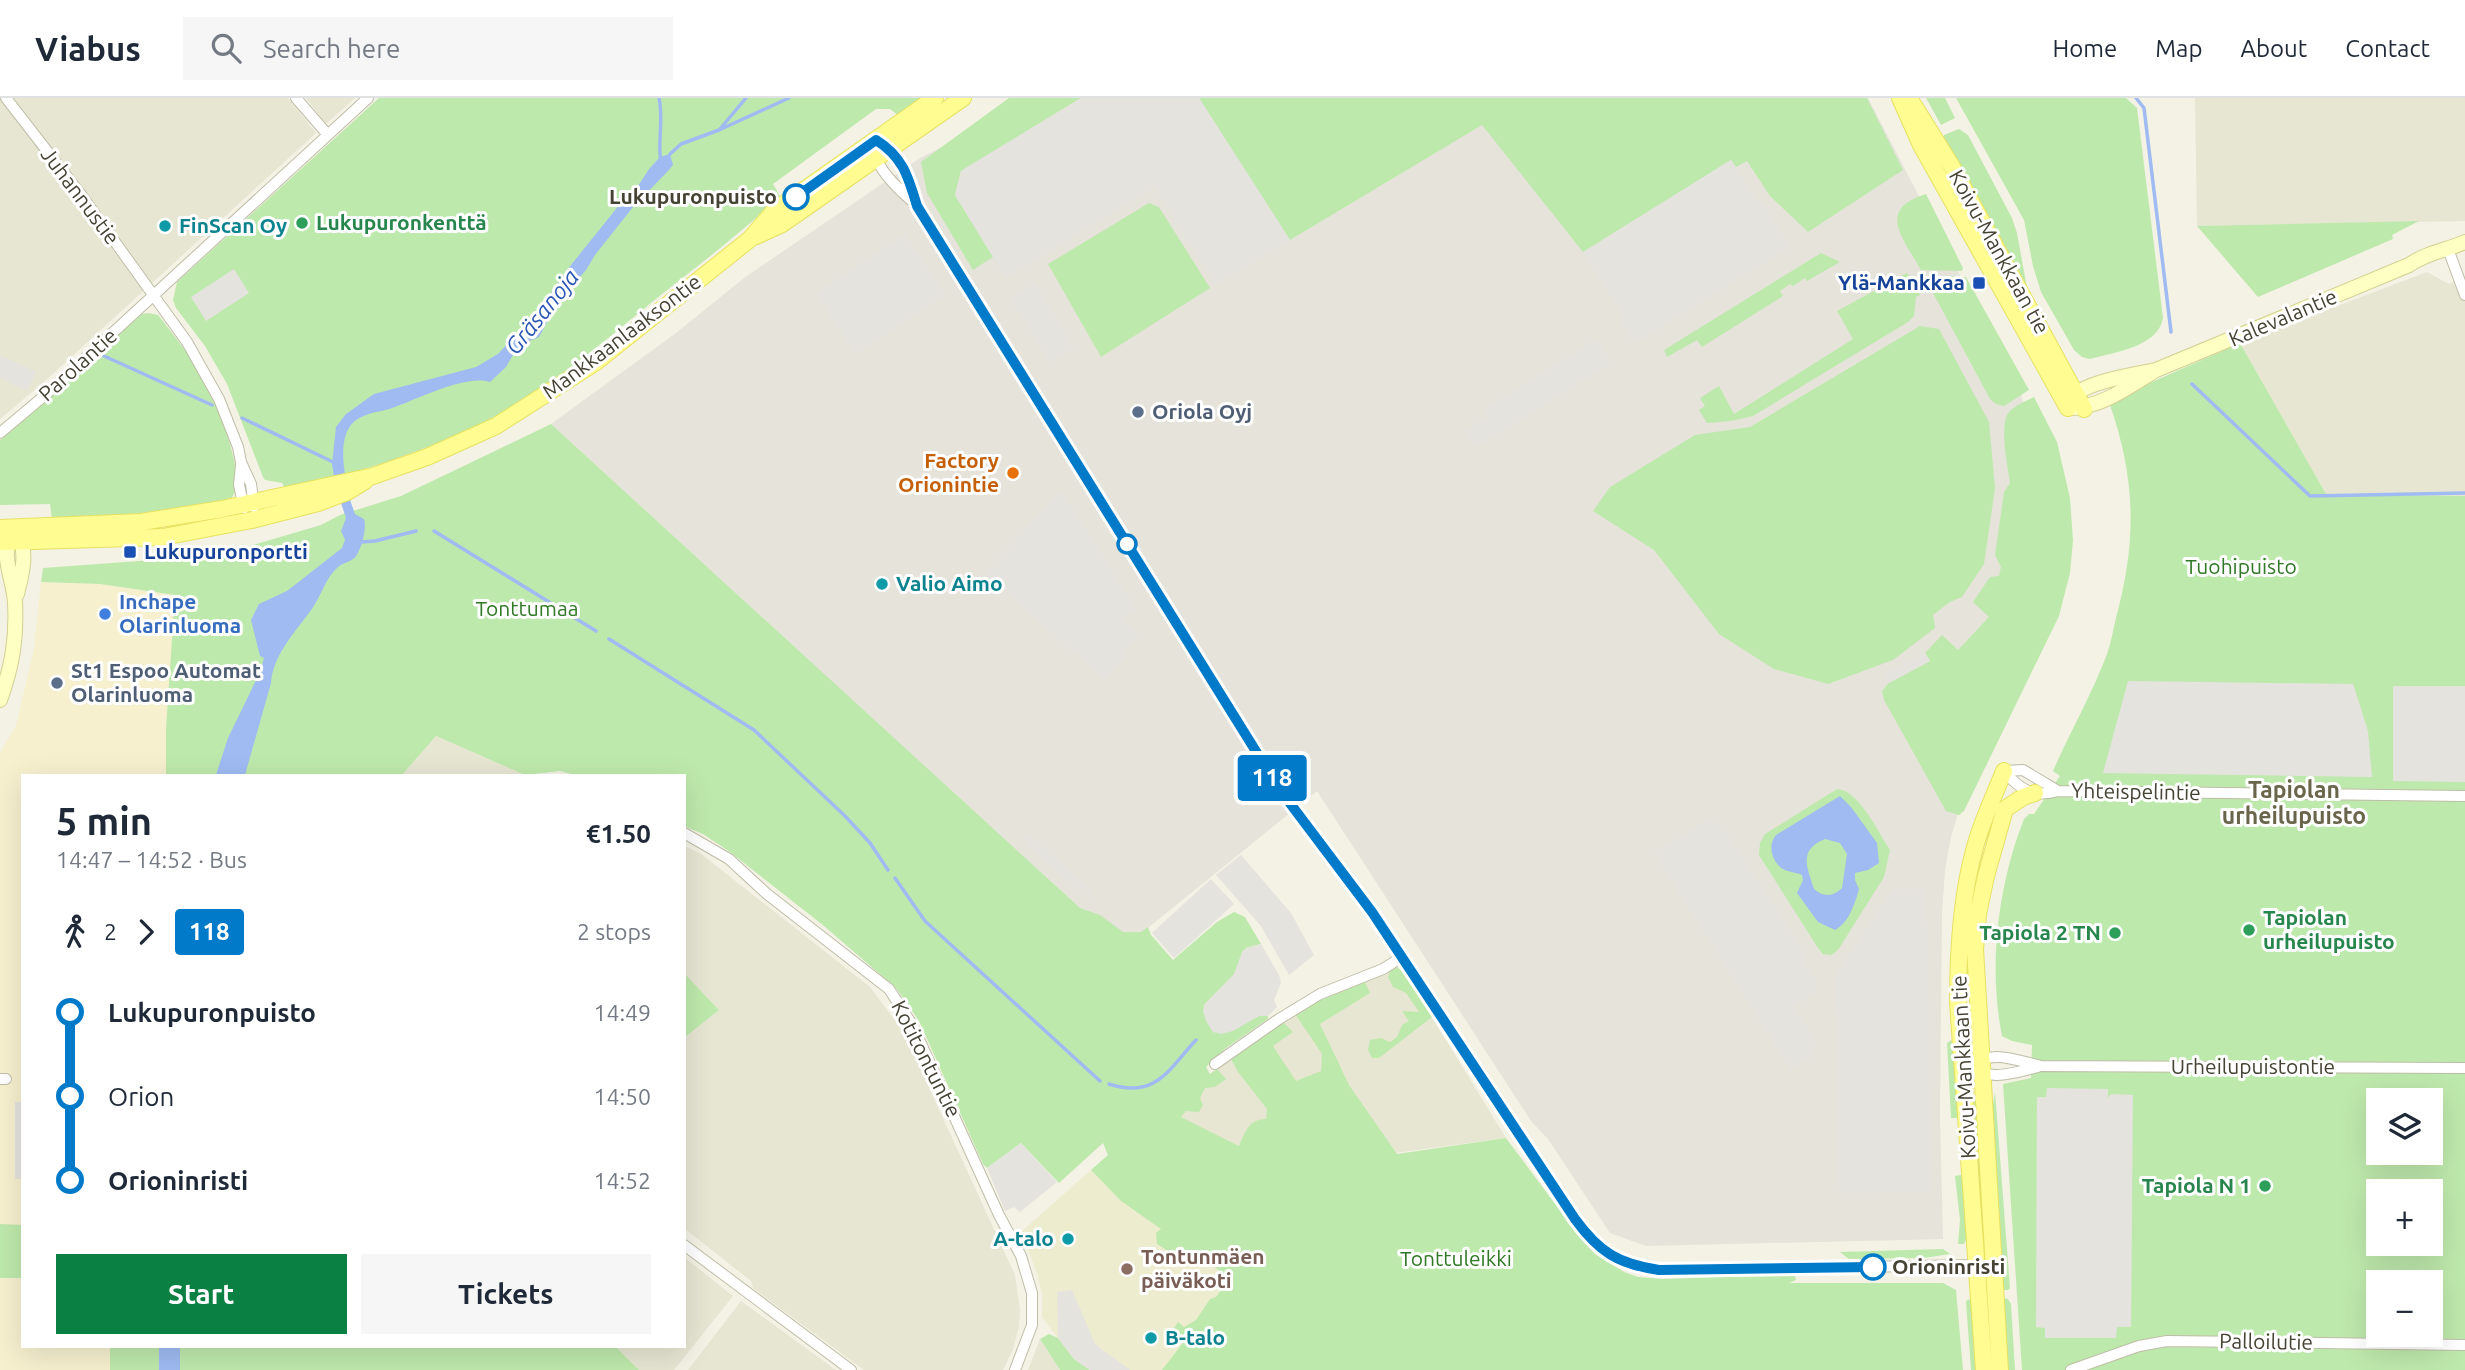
<!DOCTYPE html>
<meta charset="utf-8">
<style>
body{margin:0;font-family:Ubuntu,sans-serif;background:#f6f6f7;color:#1f2937;height:100vh;display:flex;flex-direction:column;font-size:26px;white-space:nowrap}
*{box-sizing:border-box;margin:0}
p{font-size:23px;color:#747a83}
.icon{flex:none;width:38px;height:38px;fill:none;stroke:currentColor;stroke-width:2;stroke-linecap:round;stroke-linejoin:round}
.map{position:relative;flex:1;overflow:hidden}
.sheet{position:absolute;left:21px;top:676px;width:665px;height:574px;display:flex;flex-direction:column;background:#fff;border-radius:0px;box-shadow:0 7px 28px #0002}
.sheet>*{flex:none}
.badge{padding:0 14px;border-radius:5px;font-size:24px;line-height:46px}
.tools{position:absolute;left:2366px;top:990px;display:grid;gap:14px}
.tools a{display:grid;place-items:center;width:77px;height:77px;border-radius:0px;background:#fff;box-shadow:0 7px 28px #0002;font-size:35px}
.map>.badge{position:absolute;translate:-50% -50%;box-shadow:0 0 0 4px #fff}
.legs{display:flex;align-items:center;gap:10px;height:77px;padding:0 35px;font-size:23px}
.legs p{margin-inline-start:auto}
.summary{display:flex;align-items:center;justify-content:space-between;height:119px;padding:0 35px}
h1{font-size:38px;font-weight:700;line-height:52px}
.button{display:flex;gap:14px;margin-top:auto;padding:14px 35px}
.button a{flex:1;height:80px;border-radius:0px;background:#0b8043;color:#fff;font-size:28px;font-weight:700;line-height:80px;text-align:center}
.button a+a{background:#f6f6f7;color:#1f2937}
ul{padding:0 35px;list-style:none}
li{display:flex;align-items:center;gap:24px;height:84px;font-size:26px}
li i{display:grid;place-items:center;width:10px;height:100%;margin:0 9px;background:currentColor}
li i::after{content:'';width:18px;height:18px;margin:-9px;border:5px solid;border-radius:50%;background:#fff}
li p{margin-inline-start:auto}
li:first-child i{background:linear-gradient(#0000 50%,currentColor 0)}
li:last-child i{background:linear-gradient(currentColor 50%,#0000 0)}
header{display:flex;align-items:center;gap:42px;box-sizing:border-box;height:98px;padding:0 35px;background:#fff;border-bottom:2px solid #e0e1e3}
header strong{font-size:33px}
nav{display:flex;gap:38px;margin-inline-start:auto;font-size:24px}
.search{width:490px;height:63px;background:#f6f6f7;display:flex;align-items:center;gap:18px;box-sizing:border-box;padding:0 24px;border-radius:0px;color:#747a83;font-size:26px}
.map>svg:first-child{display:block}
.residential{fill:#e7e6d3}
.commercial{fill:#f6f0cf}
.industrial{fill:#e5e3da}
.education{fill:#edecce}
.green{fill:#bee9ac;fill-rule:evenodd}
.parking{fill:#e4e3de}
.water{fill:#9fbbf2;fill-rule:evenodd}
.lines{fill:none;stroke-linecap:round;stroke-linejoin:round}
.stream{stroke:#9fbbf2;stroke-width:3.5}
.minor-casing{stroke:#bfbda7;stroke-width:12}
.secondary-casing{stroke:#d2d192;stroke-width:16}
.primary-casing{stroke:#e7e160;stroke-width:18}
.minor{stroke:#fff;stroke-width:10}
.secondary{stroke:#feffc3;stroke-width:14}
.primary{stroke:#fffc92;stroke-width:16}
.line-1-casing{stroke:#fff;stroke-width:16}
.line-1{stroke:#007ac9;stroke-width:10}
.stop-1-dot{fill:#fff;stroke:#007ac9;stroke-width:3.5}
.leisure-dot{fill:#2e9e5b;stroke:#fff;stroke-width:2.5}
.culture-dot{fill:#0f9aa8;stroke:#fff;stroke-width:2.5}
.transit-dot{fill:#1a4fb4;stroke:#fff;stroke-width:2.5}
.service-dot{fill:#5c6f8a;stroke:#fff;stroke-width:2.5}
.food-dot{fill:#e8710a;stroke:#fff;stroke-width:2.5}
.shop-dot{fill:#3f7fe0;stroke:#fff;stroke-width:2.5}
.education-dot{fill:#8d6e63;stroke:#fff;stroke-width:2.5}
.labels{text-anchor:middle;stroke-width:6;stroke-linejoin:round;paint-order:stroke}
.street-label{font-size:21px;fill:#464335;stroke:#fff}
.stop-label{font-size:21px;font-weight:bold;fill:#464335;stroke:#fff;text-anchor:end}
.leisure-label{font-size:21px;font-weight:bold;fill:#27864d;stroke:#fff;text-anchor:start}
.culture-label{font-size:21px;font-weight:bold;fill:#0d838f;stroke:#fff;text-anchor:start}
.transit-label{font-size:21px;font-weight:bold;fill:#164399;stroke:#fff;text-anchor:end}
.service-label{font-size:21px;font-weight:bold;fill:#4e5e75;stroke:#fff;text-anchor:start}
.food-label{font-size:21px;font-weight:bold;fill:#c56008;stroke:#fff;text-anchor:end}
.park-label{font-size:21px;fill:#307926;stroke:#fff}
.shop-label{font-size:21px;font-weight:bold;fill:#366cbe;stroke:#fff;text-anchor:start}
.education-label{font-size:21px;font-weight:bold;fill:#785e54;stroke:#fff;text-anchor:start}
.water-label{font-size:23px;font-style:italic;fill:#2b57b4;stroke:#fff}
.neighbourhood-label{font-size:23px;font-weight:bold;fill:#69654b;stroke:#fff}
</style>
<header>
<strong>Viabus</strong>
<div class="search"><svg class="icon" aria-label="search" viewBox="0 0 24 24"><circle cx="10" cy="10" r="6"/><path d="M15 15l6 6"/></svg>Search here</div>
<nav><a>Home</a><a>Map</a><a>About</a><a>Contact</a></nav>
</header>
<div class="map">
<svg width="2465" height="1272" viewBox="0 0 2465 1272">
<rect width="100%" height="100%" fill="#f3f2e5"/>
<path class="residential" d="M0,0h288l28,35 -271,248 -45,38z
M306,0h49l-29,26z
M2195,0h270v123l-268,5z
M2427,174l22,12 16,-8v220l-139,-2 -86,-151z
M436,638l89,39h-123z
M684,748l16,7 170,134 33,44 112,244 5,35 -1,17 -6,22 -10,21h-139l-102,-75 -9,-7 -2,-7 -67,-53v-190l35,-28 -35,-37z
M1397,869l8,7 36,58 65,106 -223,30 -121,-60 69,-49 2,2 46,-37 42,-24z
M684,1159l49,39 -59,74h-35l-24,-24h69z
M741,1203l95,69h-148z
M1040,1241l20,31h-32z"/>
<path class="commercial" d="M41,484l59,2 75,11 -3,61 -6,72v47h-143v450h-14l-9,-1v-472l16,-26 18,-78z
M0,1180h23v68h87v24h-110z"/>
<path class="industrial" d="M1018,0h850l152,293 11,42 -68,365 -12,39 -6,33 -3,43 -2,202 3,124 -297,7 -36,-13 -62,-94 -17,-18 -214,-330 -194,157 -572,-524 125,-91 68,-55 176,-120 46,-23z"/>
<path class="education" d="M1091,1072l31,31 108,77 -68,92h-72l-16,-11 -32,-42v-23l-5,-21 -16,-41z"/>
<path class="green" d="M379,0h545l-26,17 -8,-6h-14l-103,75 7,12c-39,37 -81,69 -123,102 -43,35 -85,71 -132,101 -72,45 -155,70 -238,92l-5,-8 -17,-3 -2,-3 -36,-93 -22,-38 -29,-38 -3,-8 4,-18z
M1009,0h72l-120,73 -6,24 38,62 -20,13 -46,-77 -6,-31z
M1199,0h668l36,72 -95,62 -38,-36 -23,-35 -11,6 -5,-7 -148,92 -101,-127 -192,115z
M1926,0h19l10,20 -14,7z
M1956,0h170l11,10 26,210c-5,29 -48,34 -73,41l-8,-2 -8,-7 -33,-58 -8,-26 -9,-46z
M1959,31l9,6 44,83 5,15 10,55 -83,-148v-5z
M1926,96l37,74 -1,3 -41,-1c-17,-31 -46,-60 5,-76z
M1149,105l10,4 51,81 -109,69 -53,-93z
M2419,123l-27,14 1,4 -135,58 -61,-71z
M1821,155l19,9 -33,19 -2,-3 -12,8 -3,-2 -10,7 3,5 -81,51 -5,-7 -30,17 -3,-7z
M1907,175l13,22 -4,2 -2,19 -6,6 -155,94 -22,5 -24,2 -8,-13 6,-4 -5,-8 19,-12 15,28 119,-75 -16,-28z
M1927,178l39,1 63,113 -25,16 -8,-2 -6,-5 -65,-121z
M149,215l9,2 4,5c12,16 25,31 35,48 14,24 51,102 36,128 -1,2 -6,5 -8,7l-60,10 -113,7 -2,-16 -50,1v-65l142,-126z
M1920,228l19,3 50,93 6,66 -11,76 -22,33 -12,5 -17,13 2,13 -42,32 -65,24 -54,-15 -55,-35 -65,-84 -61,-39 17,-24 85,-52 55,-8z
M2240,245l86,151 139,2v874h-443l-19,-286 28,-6 1,-33 -20,-4 -10,-5c-14,-70 -4,-151 22,-217l5,-5h5l26,-38 -7,-5c17,-39 39,-77 54,-117 4,-11 6,-24 9,-36 21,-78 20,-139 -7,-216 43,-21 87,-39 131,-59zM2378,1003h53v52h-53zM2378,1094h53v52h-53zM2378,1185h53v52h-53z
M2034,299l23,45 13,56 3,42 -3,33 -11,43 -95,195 -5,4 -13,-4 -62,-111 -2,-9 7,-8 41,-22 -5,-8 17,-18 16,15 31,-33 -16,-15 17,-25 9,-1 2,-9 -6,-12 9,-63 6,-9c-2,-15 -12,-61 0,-72 6,-6 16,-10 24,-14z
M551,326l529,484 20,7 23,17h18l7,-5 3,8 22,25 44,-38 17,-10 11,5 16,27 -15,4 -3,4 -8,22 -31,31 45,16 10,-5h9v3l-42,29 -20,19 4,7 7,-5 9,10 -11,8 -10,1 -5,10 3,7 -4,7 -13,-1 -5,6 58,29c6,-14 10,-27 27,-27l1,-10 -29,-37 -7,-13 52,-37 10,10 -20,14 23,35 25,-10 1,-17 -27,-40 26,-14 44,-18 5,11 -50,31 29,61 48,69 109,-16 76,102 13,14 29,18 14,5 24,2 129,-4 4,1 1,4 -7,3h154l13,7 7,80h-801l26,-34 -10,2 -5,-8 5,-8 6,5 12,-7 14,-21 6,-2 14,-19 -31,-22 -8,8 -5,-1 -29,-19 -1,-11 5,-4 -40,-28 -30,-31 17,-15 -5,-12 -44,40 -38,-40 -34,25 -4,-4 -64,-143 -23,-33 -72,-62 -94,-74 -27,-18 -19,-8v-51h-109l-15,-4 -35,4 -89,-39 -34,39h-236v-47l9,-133 -75,-11 -59,-2 2,-14 137,-10 66,-11 75,-22 19,-10 61,-19z
M1837,691c22,1 41,43 53,61l-6,27 -46,73 -7,5 -8,-1 -5,-6 -59,-93 1,-12 5,-9z
M1397,869l8,7 27,43 -53,41h-7l-4,-8 2,-10 11,-2 9,4 7,-5 5,-12 7,-4 -7,-10 17,1 -13,-19 -13,-6 -5,-10 2,-7z
M684,875l35,37 -35,28z
M1952,942l5,1 2,33 -2,44h-6l-4,-75z
M1995,994l15,196 -2,2h-9l1,-69 -8,-110z
M1977,998l9,141 -3,7 -11,-138z
M1961,1077c5,21 14,49 3,69h-6l2,-24 -5,-44z
M0,1126l23,1v53h-23z
M1943,1151l7,5 -27,4 -74,1 -9,-7z
M2002,1200l6,1 3,5 4,66h-8z
M1973,1201l7,71h-9l-5,-68 1,-2z
M1049,1236l9,4 16,21 16,11h-30l-20,-31z
M110,1248h505l24,24h-529z"/>
<path class="parking" d="M1081,0h118l91,142 -74,45 -62,-98 -148,91 -51,-83 6,-24z
M1731,62l28,44 3,-2 28,45 -156,97 -15,-24 5,-4 -41,-64z
M904,136l41,60 -89,60 -40,-60z
M234,171l15,24 -43,28 -15,-24z
M1035,185l39,64 -24,15 -40,-64z
M1596,241l15,24 -135,85 -11,-17 22,-14 -4,-7z
M0,257l36,17 -9,19 -27,-13z
M1061,393l76,119 -15,10 17,13 -14,17 3,3 -23,27 -120,-107z
M1925,555l5,8 -41,22 -5,-9z
M2128,583l225,3 15,47 4,46 -269,-4z
M2393,588h72v96l-72,-1z
M1711,720l21,22 37,57 38,61 -3,3 12,19v11l-22,16 21,33v7l-5,12 -19,11 -137,-217z
M1027,735l65,58 -2,9 -65,-57z
M1241,757l50,58 23,42 -25,20 -28,-49 -45,-51z
M1211,781l23,25 -60,54 -22,-25z
M1893,791h31l4,50 2,253 -91,1 -3,-219z
M1261,846l18,31 2,8 -7,17 3,7 -9,9h-9l-26,15 -12,3 -8,-2 -7,-11 -3,-10 1,-6 30,-31 8,-22 4,-4z
M2047,990l61,1v9l3,-4 22,1 -2,232h-14l-1,11h-71v-10l-9,-1 1,-230h9z
M15,1004h8v77h-8z
M1021,1045l36,39 -37,30 -6,-5 -9,4 -18,-43z
M1072,1192l23,54 35,26h-40l-16,-11 -16,-21 -1,-46z"/>
<path class="water" d="M670,56l3,11 -4,5 -36,37 -38,48 -9,15 -28,32 -19,35 -17,7 -7,7 -9,16 -16,15c-25,-8 -74,18 -98,26 -15,5 -34,5 -43,20 -8,13 -6,33 -4,47l-11,1 -2,-12 4,-37 10,-13 28,-20 102,-27 22,-13 41,-44 32,-45 49,-61 18,-18 11,-17 11,-12z
M349,399l6,17 9,5c3,9 -2,28 -8,37 -4,6 -12,6 -18,11 -12,10 -17,29 -26,42 -17,23 -39,46 -41,74l-26,92h-29l12,-37 32,-66 4,-14 -4,-2 -9,-36 8,-16 28,-13 55,-43 3,-8 -4,-9 5,-13 -5,-15z
M1840,698l11,11 26,36 2,20 -11,7 -13,3v7l4,9c-4,14 -10,34 -24,41l-17,-8 -21,-29 6,-13 -1,-5c-7,-3 -16,-3 -22,-8 -9,-9 -12,-22 -4,-32zM1825,741l15,4 7,11 -5,34c-9,9 -19,9 -28,1 -7,-22 -16,-39 11,-50z
M159,1248h21v24h-21z"/>
<g class="lines">
<path class="stream" d="M659,0c5,23 -2,46 2,63
M2136,0l8,10 27,224
M720,31l26,-31
M670,56l11,-10 38,-14 70,-32
M104,258l108,49
M2192,286l118,112 155,-3
M242,320l93,45
M434,433l162,100
M358,446l3,-2 14,-1 41,-10
M609,541l145,91 91,86 25,27 18,27
M895,780l30,43 175,160
M1109,986c47,15 59,-14 87,-44"/>
<defs>
<path id="minor" d="M6,0l76,98 105,146 32,57 19,48 3,15 10,22 3,23
M296,0l32,37
M885,47c20,13 25,39 32,61l363,584 76,100 230,344c24,24 40,32 73,36l321,-5
M876,55c0,16 28,42 41,52
M2448,151l17,46
M0,335l44,-37 324,-298
M241,367l-2,20 5,23
M2004,673c16,19 30,27 54,20l407,5
M2004,673l19,-1 35,21
M684,735l45,26 38,35 122,95 24,37 86,189 22,41 11,37v32l-17,45
M1215,966l64,-45 41,-25 63,-25 19,-12
M1963,969c31,-17 46,-9 78,-1l424,2
M1963,969c31,13 43,8 75,0
M0,981h6
M684,1147l167,125
M2071,1272l68,-24 28,-5 298,4"/>
<path id="secondary" d="M2156,272c-19,4 -65,11 -80,24 -3,3 -6,10 -8,14 31,1 62,-22 88,-38l253,-105c19,-13 36,-14 56,-23
M17,496c5,-20 11,-42 1,-61
M0,602c12,-33 17,-62 15,-97 -1,-23 -15,-46 -4,-69"/>
<path id="primary" d="M1900,0l21,47 147,263
M1909,0l42,67 133,244
M756,138l26,-12 181,-126
M0,430l141,-6 81,-13 151,-33 54,-19 69,-31 100,-64 154,-123 24,-28 161,-113
M0,444l163,-5 89,-17 66,-17 29,-11 18,-11
M1984,1272l-26,-368c0,-51 3,-106 17,-155 7,-26 19,-51 29,-76
M2000,1272l-25,-421 3,-35 8,-38 19,-67 18,-12 12,-4"/>
</defs>
<use href="#minor" class="minor-casing"/>
<use href="#secondary" class="secondary-casing"/>
<use href="#primary" class="primary-casing"/>
<use href="#minor" class="minor"/>
<use href="#secondary" class="secondary"/>
<use href="#primary" class="primary"/>
</g>
<g class="lines">
<defs>
<path id="line-1" d="M796,99l80,-57c27,17 32,36 41,66l363,584 92,122 203,307c24,33 43,45 84,51l214,-3"/>
</defs>
<use href="#line-1" class="line-1-casing"/>
<use href="#line-1" class="line-1"/>
</g>
<g class="stop-1-dot">
<circle cx="796" cy="99" r="12"/>
<circle cx="1127" cy="446" r="9"/>
<circle cx="1873" cy="1169" r="12"/>
</g>
<g class="leisure-dot">
<circle cx="302" cy="125" r="7"/>
<circle cx="2249" cy="832" r="7"/>
<circle cx="2115" cy="835" r="7"/>
<circle cx="2265" cy="1088" r="7"/>
</g>
<g class="culture-dot">
<circle cx="165" cy="128" r="7"/>
<circle cx="882" cy="486" r="7"/>
<circle cx="1068" cy="1141" r="7"/>
<circle cx="1151" cy="1240" r="7"/>
</g>
<g class="transit-dot">
<rect x="1972" y="178" width="14" height="14" rx="3.5"/>
<rect x="123" y="447" width="14" height="14" rx="3.5"/>
</g>
<g class="service-dot">
<circle cx="1138" cy="314" r="7"/>
<circle cx="57" cy="585" r="7"/>
</g>
<circle class="food-dot" cx="1013" cy="375" r="7"/>
<circle class="shop-dot" cx="105" cy="516" r="7"/>
<circle class="education-dot" cx="1127" cy="1171" r="7"/>
<g class="labels">
<g class="street-label">
<text transform="translate(80 98) rotate(53)" y="7">Juhannustie</text>
<text transform="translate(1999 154) rotate(61)" y="7">Koivu-Mankkaan tie</text>
<text transform="translate(2283 220) rotate(-23)" y="7">Kalevalantie</text>
<text transform="translate(622 239) rotate(-37)" y="7">Mankkaanlaaksontie</text>
<text transform="translate(78 267) rotate(-42)" y="7">Parolantie</text>
<text transform="translate(2136 694) rotate(1)" y="7">Yhteispelintie</text>
<text transform="translate(926 961) rotate(63)" y="7">Kotitontuntie</text>
<text transform="translate(1964 969) rotate(-93)" y="7">Koivu-Mankkaan tie</text>
<text x="2253" y="976">Urheilupuistontie</text>
<text transform="translate(2266 1244) rotate(1)" y="7">Palloilutie</text>
</g>
<g class="stop-label">
<text x="777" y="106">Lukupuronpuisto</text>
<text x="1892" y="1176" text-anchor="start">Orioninristi</text>
</g>
<g class="leisure-label">
<text x="316" y="132">Lukupuronkenttä</text>
<text x="2263" y="827">Tapiolan<tspan x="2263" dy="24">urheilupuisto</tspan></text>
<text x="2101" y="842" text-anchor="end">Tapiola 2 TN</text>
<text x="2251" y="1095" text-anchor="end">Tapiola N 1</text>
</g>
<g class="culture-label">
<text x="179" y="135">FinScan Oy</text>
<text x="896" y="493">Valio Aimo</text>
<text x="1054" y="1148" text-anchor="end">A-talo</text>
<text x="1165" y="1247">B-talo</text>
</g>
<g class="transit-label">
<text x="1965" y="192">Ylä-Mankkaa</text>
<text x="144" y="461" text-anchor="start">Lukupuronportti</text>
</g>
<g class="service-label">
<text x="1152" y="321">Oriola Oyj</text>
<text x="71" y="580">St1 Espoo Automat<tspan x="71" dy="24">Olarinluoma</tspan></text>
</g>
<g class="food-label">
<text x="999" y="370">Factory<tspan x="999" dy="24">Orionintie</tspan></text>
</g>
<g class="park-label">
<text x="2241" y="476">Tuohipuisto</text>
<text x="527" y="518">Tonttumaa</text>
<text x="1456" y="1168">Tonttuleikki</text>
</g>
<g class="shop-label">
<text x="119" y="511">Inchape<tspan x="119" dy="24">Olarinluoma</tspan></text>
</g>
<g class="education-label">
<text x="1141" y="1166">Tontunmäen<tspan x="1141" dy="24">päiväkoti</tspan></text>
</g>
<g class="water-label">
<text transform="translate(542 214) rotate(-51)" y="8">Gräsanoja</text>
</g>
<g class="neighbourhood-label">
<text x="2294" y="700">Tapiolan<tspan x="2294" dy="26">urheilupuisto</tspan></text>
</g>
</g>
</svg>
<div class="tools">
<a><svg class="icon" aria-label="layers" viewBox="0 0 24 24"><path d="M12 4l9 5-9 5-9-5zM3 14l9 5 9-5"/></svg></a>
<a>+</a>
<a>−</a>
</div>
<b class="badge" style="left:1272px;top:680px;background:#007ac9;color:#fff">118</b>
<section class="sheet">
<div class="summary"><div><h1>5 min</h1><p>14:47 – 14:52 · Bus</p></div><b>€1.50</b></div>
<div class="legs"><svg class="icon" aria-label="walk" viewBox="0 0 24 24"><circle cx="13" cy="4" r="2"/><path d="M13 8l-2 6 4 7M11 14l-3 7M7 12l3-4h3l4 4"/></svg>2<svg class="icon" aria-label="forward" viewBox="0 0 24 24"><path d="M9 5l7 7-7 7"/></svg><b class="badge" style="background:#007ac9;color:#fff">118</b><p>2 stops</p></div>
<ul>
<li><i style="color:#007ac9"></i><b>Lukupuronpuisto</b><p>14:49</p></li>
<li><i style="color:#007ac9"></i><span>Orion</span><p>14:50</p></li>
<li><i style="color:#007ac9"></i><b>Orioninristi</b><p>14:52</p></li>
</ul>
<div class="button"><a>Start</a><a>Tickets</a></div>
</section>
</div>
